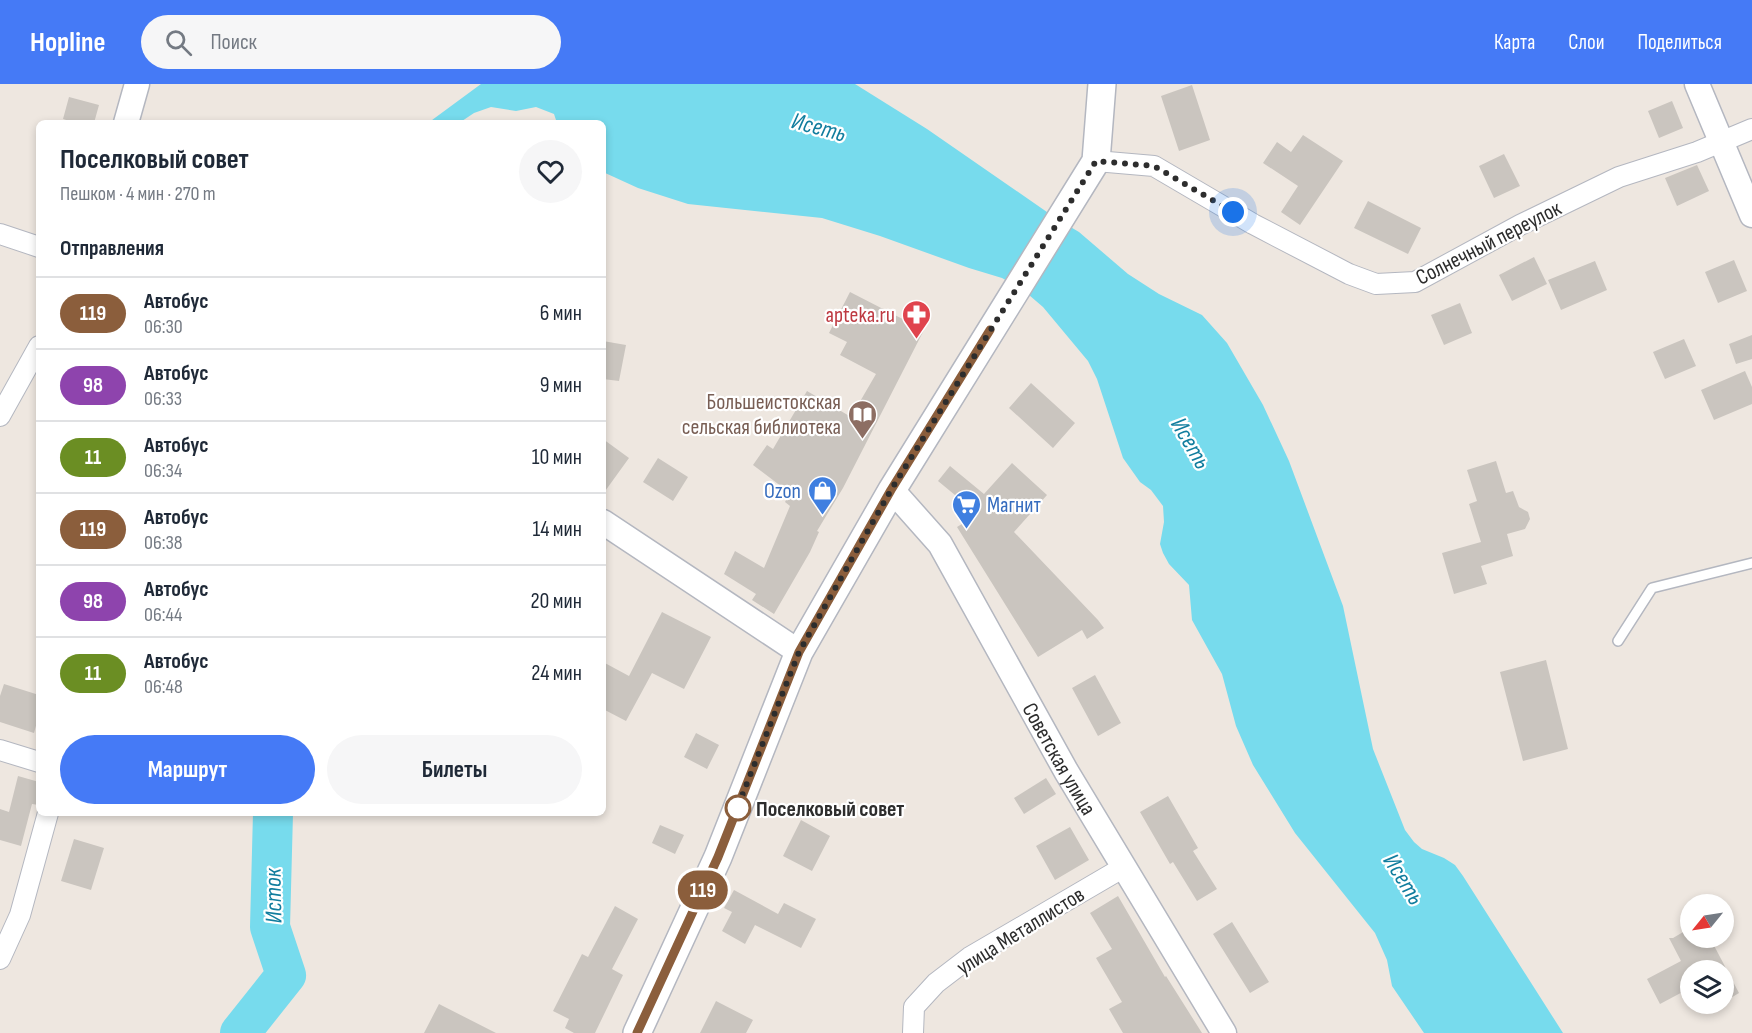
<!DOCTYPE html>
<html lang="ru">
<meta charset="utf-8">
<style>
body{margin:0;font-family:"Sofia Sans Condensed",sans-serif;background:#f6f6f7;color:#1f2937;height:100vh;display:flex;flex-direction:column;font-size:22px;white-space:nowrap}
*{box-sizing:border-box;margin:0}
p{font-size:20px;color:#747a83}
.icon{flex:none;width:33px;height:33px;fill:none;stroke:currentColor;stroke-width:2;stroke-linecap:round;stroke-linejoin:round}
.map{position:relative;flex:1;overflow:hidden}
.sheet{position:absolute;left:36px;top:36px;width:570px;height:696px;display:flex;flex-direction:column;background:#fff;border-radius:9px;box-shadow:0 3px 9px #0003}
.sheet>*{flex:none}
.badge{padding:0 12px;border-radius:20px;font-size:21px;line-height:39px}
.needle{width:39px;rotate:240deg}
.controls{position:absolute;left:1680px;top:810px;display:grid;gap:12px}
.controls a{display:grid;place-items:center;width:54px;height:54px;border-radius:50%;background:#fff;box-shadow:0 3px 9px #0003;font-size:30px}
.you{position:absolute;width:30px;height:30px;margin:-15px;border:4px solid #fff;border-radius:50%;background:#1a73e8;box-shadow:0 0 0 9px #1a73e833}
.map>.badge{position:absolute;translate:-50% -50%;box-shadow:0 0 0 3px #fff}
h2{padding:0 24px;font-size:22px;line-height:54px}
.round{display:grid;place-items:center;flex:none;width:63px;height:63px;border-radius:32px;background:#f6f6f7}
.head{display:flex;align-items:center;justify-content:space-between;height:102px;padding:0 24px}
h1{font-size:28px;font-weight:700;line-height:45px}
.primary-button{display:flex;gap:12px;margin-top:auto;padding:12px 24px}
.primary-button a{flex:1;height:69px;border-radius:36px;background:#457af6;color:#fff;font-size:24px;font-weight:700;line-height:69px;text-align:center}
.primary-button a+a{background:#f6f6f7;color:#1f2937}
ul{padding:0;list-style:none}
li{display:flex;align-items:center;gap:18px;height:72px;padding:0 24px;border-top:2px solid #e0e1e3}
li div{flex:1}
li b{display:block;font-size:22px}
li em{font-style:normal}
li .badge{min-width:66px;font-weight:700;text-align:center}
header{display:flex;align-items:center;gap:36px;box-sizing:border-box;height:84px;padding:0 30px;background:#457af6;color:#fff}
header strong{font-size:28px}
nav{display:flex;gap:33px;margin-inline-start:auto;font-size:21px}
.search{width:420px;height:54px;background:#f6f6f7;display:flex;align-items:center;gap:15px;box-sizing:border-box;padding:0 21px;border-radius:33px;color:#747a83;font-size:22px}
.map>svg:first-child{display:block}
.water{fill:#77dbed}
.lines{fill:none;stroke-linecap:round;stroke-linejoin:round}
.river{stroke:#77dbed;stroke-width:40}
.building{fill:#cac5bf}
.service-casing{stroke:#b4b7c0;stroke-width:12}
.minor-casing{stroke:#b4b7c0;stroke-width:22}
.tertiary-casing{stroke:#b4b7c0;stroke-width:27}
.secondary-casing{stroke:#b4b7c0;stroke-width:30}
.service{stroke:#fff;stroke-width:9}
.minor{stroke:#fff;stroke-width:20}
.tertiary{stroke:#fff;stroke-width:24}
.secondary{stroke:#fff;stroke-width:27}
.line-casing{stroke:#fff;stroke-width:14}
.line{stroke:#8b5e3c;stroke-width:9}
.walk{stroke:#2d2d2d;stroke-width:6;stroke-dasharray:0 10.8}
.stop-dot{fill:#fff;stroke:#8b5e3c;stroke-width:3}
.labels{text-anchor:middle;stroke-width:4.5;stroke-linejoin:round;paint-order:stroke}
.street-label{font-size:22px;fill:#2d2d2d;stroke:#fff}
.health-label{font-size:22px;fill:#be3a42;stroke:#fff;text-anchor:end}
.education-label{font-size:22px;fill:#785e54;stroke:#fff;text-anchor:end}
.shop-label{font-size:22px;fill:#366cbe;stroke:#fff;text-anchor:end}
.stop-label{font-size:22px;font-weight:bold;fill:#2d2d2d;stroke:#fff;text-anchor:start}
.water-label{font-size:24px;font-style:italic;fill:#117d9e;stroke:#fff}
</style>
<header>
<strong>Hopline</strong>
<div class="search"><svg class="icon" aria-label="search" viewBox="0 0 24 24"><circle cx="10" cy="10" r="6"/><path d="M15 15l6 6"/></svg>Поиск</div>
<nav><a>Карта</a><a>Слои</a><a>Поделиться</a></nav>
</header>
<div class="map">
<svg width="1752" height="949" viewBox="0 0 1752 949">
<rect width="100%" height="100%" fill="#eee7e0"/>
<path class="water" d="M481,0h374l72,45 130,90 22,13 49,42 31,20 43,21 25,28 36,62 26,56 54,145 30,143 32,81 9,12 8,7 22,9 11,7 8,11 100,157h-139l-32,-47 -5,-26 -12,-27 -80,-100 -42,-68 -17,-39 -14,-52 -30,-54 -3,-35 -20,-21 -6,-11 -3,-9 4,-22 -1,-16 -12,-16 -11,-8 -17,-24 -26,-79 -9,-18 -45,-54 -21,-18 -20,-11 -33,-10 -89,-32 -58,-18 -134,-14 -50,-16 -35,-16v-49h-46l-3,-9 -18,-7 -20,4 -25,-4 -17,6 -15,10h-31z"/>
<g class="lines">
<path class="river" d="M240,949l46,-58 -16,-48 3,-114"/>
</g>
<path class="building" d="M1192,1l18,55 -31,11 -18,-55z
M69,13l30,8 -5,18h-18l-13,-4z
M1672,17l11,27 -24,10 -11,-27z
M1303,51l40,26 -43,64 -19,-13 17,-26 -35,-23 14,-21 14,10z
M1504,70l16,32 -26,12 -15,-32z
M1697,81l12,26 -32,15 -12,-28z
M1368,117l53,27 -13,26 -54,-26z
M1534,173l13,27 -35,17 -13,-26z
M1734,176l13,31 -29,12 -13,-31z
M1595,177l12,29 -46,20 -13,-30z
M850,208l74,38 -81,158 -26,43 2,1 -9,20 -36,62 -22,-14 4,-6 -32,-20 11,-23 29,17 26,-62 -5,-4 5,-9 -37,-28 14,-20 6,4 34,-58 44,26 25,-43 -36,-19 7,-13 -18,-9z
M1460,219l12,30 -28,12 -13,-30z
M1752,251v24l-16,5 -7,-20z
M1684,255l12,27 -31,13 -12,-27z
M603,257l23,4 -7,36 -16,-2z
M1745,287l7,16v17l-38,16 -13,-30z
M1031,299l44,40 -22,25 -44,-40z
M603,355l26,19 -26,36z
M658,374l30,19 -15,24 -30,-19z
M1496,377l10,32 7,-2 6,16 9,5 2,7 -5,10 -18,5 6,22 -32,10 6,18 -33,10 -12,-41 39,-11 -12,-38 8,-3 -10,-31z
M1012,379l35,32 -33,37 84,88 6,8 -17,11 -5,-9 -44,27 -81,-130 21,-13 -40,-33 12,-15 34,28z
M662,528l49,25 -27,52 -32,-16 -26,48 -23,-12v-47l26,14z
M1546,576l22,89 -45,12 -23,-89z
M1095,591l26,48 -23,13 -26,-48z
M4,600l35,11v20l-5,18 -34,-11v-26z
M696,649l23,12 -12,24 -23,-12z
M18,692l21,6v23l-7,-1 -11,42 -21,-6v-31l9,3z
M1046,694l10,16 -32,20 -10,-16z
M1168,712l30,52 -5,3 24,38 -20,12 -24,-39 -3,2 -30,-52z
M801,736l29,16 -18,35 -29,-15z
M660,741l24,10 -9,19 -23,-11z
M1070,743l19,33 -34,20 -19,-34z
M74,755l30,9 -13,42 -30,-9z
M734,806l44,24 6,-11 32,16 -15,29 -46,-23 -10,19 -23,-13 10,-19 -8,-4z
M1118,812l47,81 1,-1 36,57h-79l-14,-24 13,-7 -26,-44 16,-9 -22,-36z
M615,822l23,13 -26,50 11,6 -28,58h-21l-9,-5 4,-9 -16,-8 29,-57 6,3z
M1232,838l37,60 -19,11 -37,-59z
M1690,844v10h20l29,55 -15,9v-32h-34v18l-30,16 -13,-25 34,-18 -12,-23h4z
M716,917l37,19 -7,13h-46z
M439,920l57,29h-72z"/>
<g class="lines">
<defs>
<path id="service" d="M1618,557l34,-53 100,-25"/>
<path id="minor" d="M1096,77l58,5 99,58 96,50 27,10 39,-2 105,-57 99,-48 78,-25 55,-23
M0,150l39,13
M0,332l39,-70
M0,666l39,12
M0,875l20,-44 28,-102
M913,949l1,-26 22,-24 34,-26 154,-90"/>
<g id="tertiary">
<path d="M1697,0l55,131"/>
<path d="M126,39l11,-39"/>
<path id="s1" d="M892,406l48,54 126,227 158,262"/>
<path d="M603,438l196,130"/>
</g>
<path id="secondary" d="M637,949l81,-176 81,-205 93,-162 204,-329 6,-77"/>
</defs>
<use href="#service" class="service-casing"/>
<use href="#minor" class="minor-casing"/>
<use href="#tertiary" class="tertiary-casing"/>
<use href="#secondary" class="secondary-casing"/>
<use href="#service" class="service"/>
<use href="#minor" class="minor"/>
<use href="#tertiary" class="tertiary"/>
<use href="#secondary" class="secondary"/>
</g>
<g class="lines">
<defs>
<path id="line" d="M637,949l81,-176 81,-205 92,-162 99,-160"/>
</defs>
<use href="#line" class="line-casing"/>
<use href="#line" class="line"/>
<path class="walk" d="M738,724l-4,8 65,-164 92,-162 205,-329 58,5 79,46"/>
</g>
<defs>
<symbol id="pharmacy-pin" viewBox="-11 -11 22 30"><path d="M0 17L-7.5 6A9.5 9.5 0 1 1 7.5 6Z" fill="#e0444e" stroke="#fff"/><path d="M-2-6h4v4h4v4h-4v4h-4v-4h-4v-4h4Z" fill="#fff"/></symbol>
<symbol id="library-pin" viewBox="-11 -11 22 30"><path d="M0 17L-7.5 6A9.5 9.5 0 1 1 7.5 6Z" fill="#8d6e63" stroke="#fff"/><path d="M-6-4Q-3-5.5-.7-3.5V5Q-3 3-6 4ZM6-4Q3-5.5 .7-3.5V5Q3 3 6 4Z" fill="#fff"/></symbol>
<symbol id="shop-pin" viewBox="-11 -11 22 30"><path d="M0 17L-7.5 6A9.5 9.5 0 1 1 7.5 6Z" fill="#3f7fe0" stroke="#fff"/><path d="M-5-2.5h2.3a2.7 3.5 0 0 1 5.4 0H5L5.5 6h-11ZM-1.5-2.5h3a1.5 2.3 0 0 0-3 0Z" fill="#fff"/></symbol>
<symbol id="supermarket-pin" viewBox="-11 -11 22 30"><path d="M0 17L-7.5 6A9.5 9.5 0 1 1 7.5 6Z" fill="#3f7fe0" stroke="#fff"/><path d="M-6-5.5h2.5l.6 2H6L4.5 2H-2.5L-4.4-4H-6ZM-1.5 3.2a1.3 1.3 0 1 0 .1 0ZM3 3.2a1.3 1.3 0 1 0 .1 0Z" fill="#fff"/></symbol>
</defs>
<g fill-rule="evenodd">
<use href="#pharmacy-pin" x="900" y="214" width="33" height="45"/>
<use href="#library-pin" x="846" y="314" width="33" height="45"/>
<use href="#shop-pin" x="806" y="390" width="33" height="45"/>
<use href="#supermarket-pin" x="950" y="404" width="33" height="45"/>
</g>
<circle class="stop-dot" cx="738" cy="724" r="12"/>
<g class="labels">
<g class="street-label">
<text transform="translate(1488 158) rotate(-27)" y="8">Солнечный переулок</text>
<text dy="8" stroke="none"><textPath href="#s1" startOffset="318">Советская улица</textPath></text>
<text transform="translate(1020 846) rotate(-32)" y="8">улица Металлистов</text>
</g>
<g class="health-label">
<text x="895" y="238">apteka.ru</text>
</g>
<g class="education-label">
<text x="841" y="325">Большеистокская<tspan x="841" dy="25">сельская библиотека</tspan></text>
</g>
<g class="shop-label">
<text x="801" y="414">Ozon</text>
<text x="987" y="428" text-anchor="start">Магнит</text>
</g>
<g class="stop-label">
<text x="756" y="732">Поселковый совет</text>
</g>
<g class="water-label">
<text transform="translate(819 43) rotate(15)" y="8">Исеть</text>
<text transform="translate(1191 359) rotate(60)" y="8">Исеть</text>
<text transform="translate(1404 795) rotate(58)" y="8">Исеть</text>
<text transform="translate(273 812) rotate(-91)" y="8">Исток</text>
</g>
</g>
</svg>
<div class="controls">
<a><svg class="needle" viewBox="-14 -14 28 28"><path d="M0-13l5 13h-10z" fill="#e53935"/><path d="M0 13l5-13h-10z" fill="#747a83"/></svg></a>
<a><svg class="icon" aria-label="layers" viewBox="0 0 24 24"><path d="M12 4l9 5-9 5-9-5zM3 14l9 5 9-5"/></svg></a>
</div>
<div class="you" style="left:1233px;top:128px"></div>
<b class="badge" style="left:703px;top:806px;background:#8b5e3c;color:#fff">119</b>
<section class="sheet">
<div class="head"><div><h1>Поселковый совет</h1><p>Пешком · 4 мин · 270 m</p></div><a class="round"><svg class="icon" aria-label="heart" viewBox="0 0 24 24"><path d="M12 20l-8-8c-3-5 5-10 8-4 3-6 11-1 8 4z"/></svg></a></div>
<h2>Отправления</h2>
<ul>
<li><span class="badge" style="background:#8b5e3c;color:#fff">119</span><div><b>Автобус</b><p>06:30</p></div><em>6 мин</em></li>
<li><span class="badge" style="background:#8e44ad;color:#fff">98</span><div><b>Автобус</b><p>06:33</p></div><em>9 мин</em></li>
<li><span class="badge" style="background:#6b8e23;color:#fff">11</span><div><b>Автобус</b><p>06:34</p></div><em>10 мин</em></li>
<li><span class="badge" style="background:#8b5e3c;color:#fff">119</span><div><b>Автобус</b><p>06:38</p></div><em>14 мин</em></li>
<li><span class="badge" style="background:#8e44ad;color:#fff">98</span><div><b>Автобус</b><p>06:44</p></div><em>20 мин</em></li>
<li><span class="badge" style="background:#6b8e23;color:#fff">11</span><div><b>Автобус</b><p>06:48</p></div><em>24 мин</em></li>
</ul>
<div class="primary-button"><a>Маршрут</a><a>Билеты</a></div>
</section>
</div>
